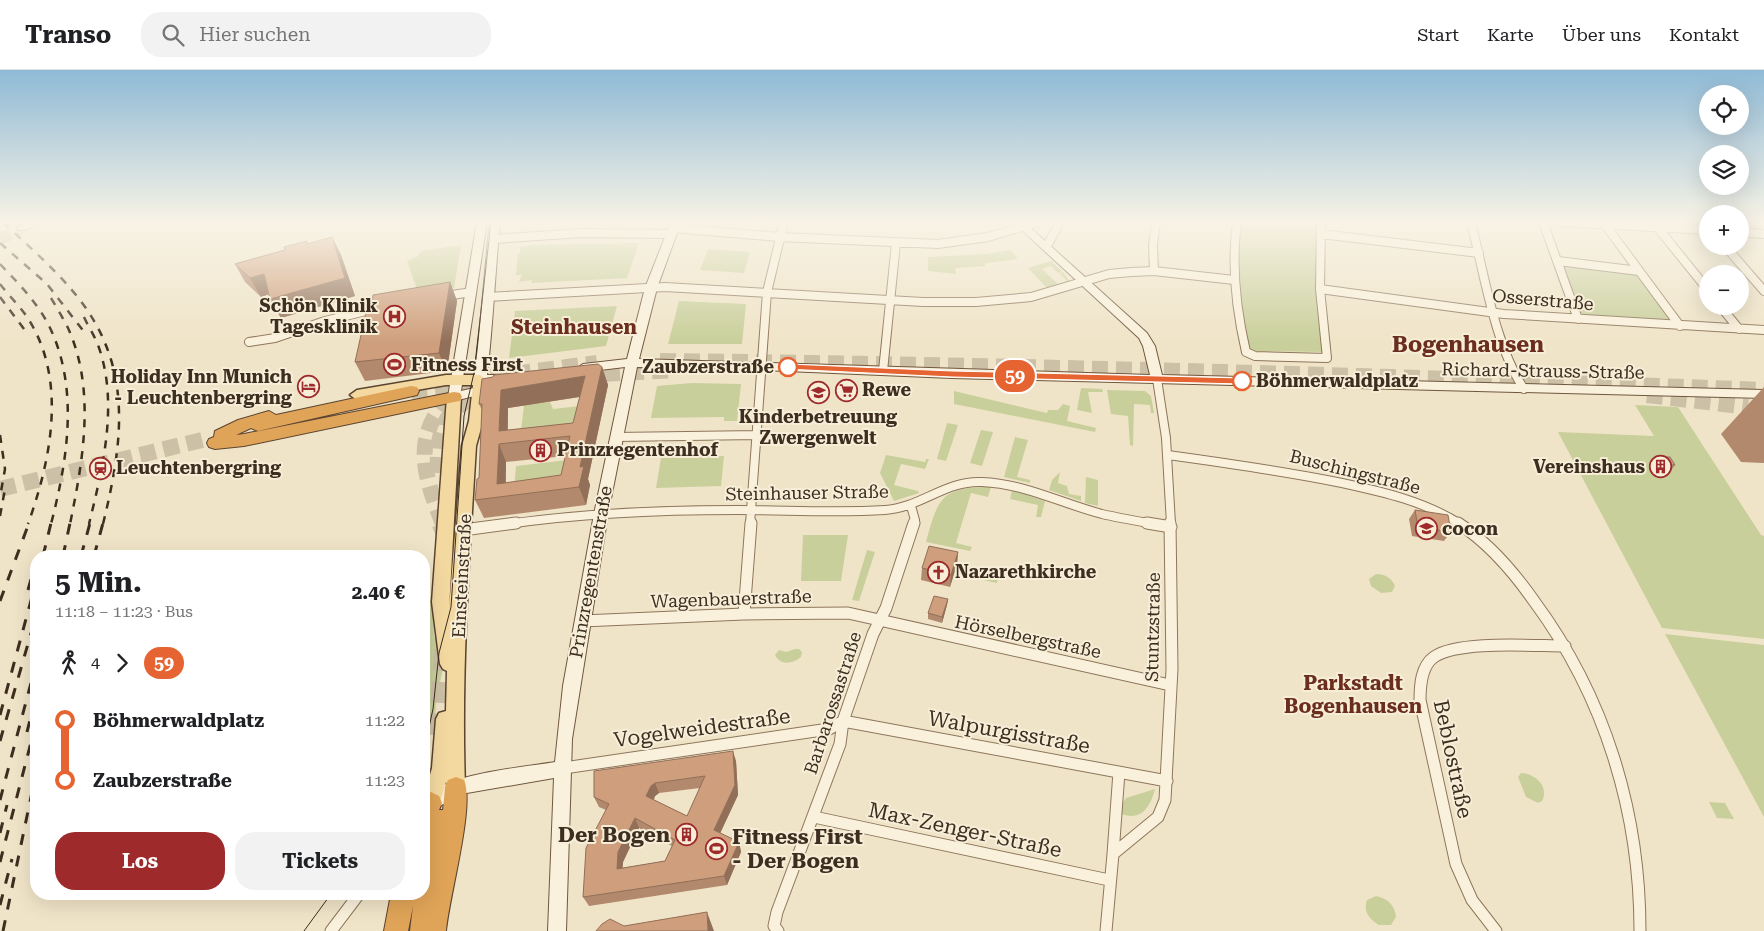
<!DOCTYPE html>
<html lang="de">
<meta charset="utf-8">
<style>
body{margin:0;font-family:"Roboto Serif",serif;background:#f2f2f2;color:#202124;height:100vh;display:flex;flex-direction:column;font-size:19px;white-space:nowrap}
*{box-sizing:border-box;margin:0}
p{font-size:16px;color:#757577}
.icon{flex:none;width:28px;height:28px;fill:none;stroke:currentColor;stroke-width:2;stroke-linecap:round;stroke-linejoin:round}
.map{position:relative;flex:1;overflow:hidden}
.side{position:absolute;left:30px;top:480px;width:400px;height:350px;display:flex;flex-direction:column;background:#fff;border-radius:20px;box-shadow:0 5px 20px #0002}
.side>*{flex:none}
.badge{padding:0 10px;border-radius:16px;font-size:18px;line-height:32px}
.tools{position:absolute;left:1699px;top:15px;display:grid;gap:10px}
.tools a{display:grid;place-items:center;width:50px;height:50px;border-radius:50%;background:#fff;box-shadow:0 5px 20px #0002;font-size:25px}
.map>.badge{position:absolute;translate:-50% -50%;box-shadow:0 0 0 2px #fff}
.legs{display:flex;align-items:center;gap:8px;height:55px;padding:0 25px;font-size:16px}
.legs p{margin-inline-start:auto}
.summary{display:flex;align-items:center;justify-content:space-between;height:85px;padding:0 25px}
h1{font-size:28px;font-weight:700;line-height:38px}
.primary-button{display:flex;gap:10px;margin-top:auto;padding:10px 25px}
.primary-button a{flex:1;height:58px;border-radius:20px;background:#9e2a2b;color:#fff;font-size:20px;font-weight:700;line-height:58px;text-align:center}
.primary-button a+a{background:#f2f2f2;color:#202124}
ul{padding:0 25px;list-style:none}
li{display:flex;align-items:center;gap:18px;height:60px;font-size:19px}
li i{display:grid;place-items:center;width:8px;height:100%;margin:0 6px;background:currentColor}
li i::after{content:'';width:12px;height:12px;margin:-6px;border:4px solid;border-radius:50%;background:#fff}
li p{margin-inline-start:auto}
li:first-child i{background:linear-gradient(#0000 50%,currentColor 0)}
li:last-child i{background:linear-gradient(currentColor 50%,#0000 0)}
header{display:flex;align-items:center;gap:30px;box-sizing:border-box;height:70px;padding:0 25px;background:#fff;border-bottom:1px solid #e0e0e0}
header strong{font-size:24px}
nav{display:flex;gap:28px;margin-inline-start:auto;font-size:18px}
.search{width:350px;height:45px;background:#f2f2f2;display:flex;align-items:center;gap:12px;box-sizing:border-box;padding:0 18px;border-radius:20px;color:#757577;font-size:19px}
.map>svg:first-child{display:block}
.green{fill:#c9cf9b}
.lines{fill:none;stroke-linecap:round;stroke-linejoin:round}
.secondary-tunnel{stroke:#ccc0a6;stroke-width:12;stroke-dasharray:12 6;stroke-linecap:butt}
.highway-tunnel-far1{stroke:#ccc0a6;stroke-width:16;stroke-dasharray:16 8;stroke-linecap:butt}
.highway-tunnel{stroke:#ccc0a6;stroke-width:21;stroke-dasharray:21 11;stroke-linecap:butt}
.street-far1-casing{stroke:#8d765c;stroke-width:10}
.street-casing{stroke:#8d765c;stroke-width:13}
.secondary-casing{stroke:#6f573f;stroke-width:2}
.primary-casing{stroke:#5b4430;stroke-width:3}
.highway-casing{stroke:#5b4430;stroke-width:2}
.street-far1{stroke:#faf1dc;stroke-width:8}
.street{stroke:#faf1dc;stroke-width:11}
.secondary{fill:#faf1dc;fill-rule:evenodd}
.primary{fill:#f3d9a0;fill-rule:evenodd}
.highway{fill:#e0a458;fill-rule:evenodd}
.tram{stroke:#3d2e20;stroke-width:1}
.rail-far1{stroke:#3d2e20;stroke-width:2.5;stroke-dasharray:8 8;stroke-linecap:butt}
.rail{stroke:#3d2e20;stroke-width:3;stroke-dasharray:11 11;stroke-linecap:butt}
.wall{fill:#b2896c;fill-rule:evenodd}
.shaded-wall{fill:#916f58}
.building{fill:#cf9f7d;stroke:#916f58;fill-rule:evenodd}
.line-1{fill:#e66432;stroke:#fff}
.stop-1-dot{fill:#fff;stroke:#e66432;stroke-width:2.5}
.labels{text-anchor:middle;stroke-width:4;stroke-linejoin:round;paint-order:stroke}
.street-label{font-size:18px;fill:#3d2e20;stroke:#f7eed8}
.poi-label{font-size:18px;font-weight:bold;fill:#3d2e20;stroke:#f7eed8;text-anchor:start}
.stop-label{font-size:18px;font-weight:bold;fill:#3d2e20;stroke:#f7eed8;text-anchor:end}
.quarter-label{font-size:20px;font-weight:bold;fill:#6b2e1e;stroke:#f7eed8}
.near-street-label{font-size:21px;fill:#3d2e20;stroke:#f7eed8}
.near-poi-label{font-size:21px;font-weight:bold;fill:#3d2e20;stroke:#f7eed8;text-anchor:end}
.district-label{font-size:22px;font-weight:bold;fill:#6b2e1e;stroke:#f7eed8}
</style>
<header>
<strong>Transo</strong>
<div class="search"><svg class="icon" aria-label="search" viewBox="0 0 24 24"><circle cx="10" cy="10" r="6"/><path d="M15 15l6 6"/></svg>Hier suchen</div>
<nav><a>Start</a><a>Karte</a><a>Über uns</a><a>Kontakt</a></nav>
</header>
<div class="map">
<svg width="1764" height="861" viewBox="0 0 1764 861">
<rect width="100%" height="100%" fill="#f0e4c8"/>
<path class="green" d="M1240,152h78l6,130 -77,-1 -11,-71z
M639,173l-12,35 -96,5 1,-3 -13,2 3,-7h-6l2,-22h2v-6l12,-2z
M461,175l-7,43 -37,6 1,-2 -11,-31 10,-4 4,-6z
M708,179l42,3 -6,21 -44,-3z
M1010,180l8,9 -33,4v3l-30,2 1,6 -28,-3v-14l58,-3z
M1051,191l11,10 -4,2 -7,-7 3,-1 -12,4 16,15 9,-3 -8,-8 4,-1 7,10 -22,7 -20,-21z
M1563,194l73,9 37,49 -92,-6z
M679,231l67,3 -4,40h-74z
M617,236l-11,40 -97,12 6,-47z
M692,313l49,1 -4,37h-13v-4l-73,1 6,-32z
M1081,318l21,1 1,3h-15l4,21 -15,-3z
M1107,320l38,1 6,5 3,17h-3l-1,-8 -16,-1 -1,42 -3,-1 -2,-29 -17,-2z
M954,321l93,22 1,-3h10l5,-6 7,2 -3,15 29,7 -1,4 -141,-28z
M550,332l3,7 27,-3 -9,36 -52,6 5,-43z
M1635,335l43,2 83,128 3,1v103l-102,-11 -104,-196 96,4z
M947,353l11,2 -12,36 -9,-2z
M981,360l12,2 -11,34 -12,-3z
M1015,367l13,3 -11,37 13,3v3l-26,-6z
M886,385l39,7 1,-3h3l-4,10 -24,-5 -7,21 24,6 1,2 -25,8 -14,-28z
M724,386l-3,30 -65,2 5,-30z
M568,390l-4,18 -51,23 3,-35z
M1060,402l-2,11 9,3 2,8 12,2v5l-32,-11 3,-10z
M1086,407l12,3v26l-13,-3z
M991,417l-3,10 -17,-4 -15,50 16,4 -2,4 -44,-9c12,-45 16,-55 65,-55z
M1012,420l33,11 -4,16h-5l2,-12 -28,-6z
M803,465h45l-7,46h-40z
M867,480l8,2 -16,49 -7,-1z
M967,497l32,6 -2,10 -32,-7z
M1376,504c9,0 16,4 19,12l-3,6 -11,1 -10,-7 -2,-7z
M431,526h2l1,40 8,15 1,18 -7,30 -2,36h-4l-6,21v-78z
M1665,564l99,11v172z
M795,579h4l3,3 -1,5c-9,7 -20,9 -26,-2l4,-5 7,2z
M1521,703c13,0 29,13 21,28l-4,2 -12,-6 -8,-20z
M1155,719c-5,19 -14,32 -34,25l-1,-7 6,-9z
M1709,732l16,1 9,16 -17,-1z
M1376,826c11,2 19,9 20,21l-5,8h-12c-10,-6 -16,-14 -12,-25z"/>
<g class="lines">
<path class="secondary-tunnel" d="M0,169l22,-11"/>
<path class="highway-tunnel-far1" d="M660,291c368,4 736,15 1104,29
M580,305l96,-5
M491,307l106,-14
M411,321l62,-8
M1647,325l101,12
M438,403c-2,-48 8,-70 56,-81
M0,419l210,-51
M443,454c-21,-53 -33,-93 15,-134"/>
<path class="highway-tunnel" d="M442,453l5,12
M439,665l6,-89
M439,764l7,-54"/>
<defs>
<path id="street-far1" d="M1237,152c-6,44 -1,87 9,130l9,4 72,2 -7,-69 1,-67
M1471,152c13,51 24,124 53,167
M1543,152l35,97
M1561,152l147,8
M1653,152l55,68
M1606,156l74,100
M673,158l106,9 159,7 50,-7 50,-15
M1740,162l24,2
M1321,164l158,19
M494,169l88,-6 89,1
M1047,176l13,-24
M1725,176l39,45
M1558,191l81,10
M1154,201l-1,-26 3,-23
M1320,219l184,25 260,16
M445,226l27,-4
M487,227l178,-10 258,15h53l55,-5 78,-23 22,-2 23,-1 80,9
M1720,236l19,23
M249,272l26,-4 50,-17 53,-13
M883,301l13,-128
M1157,309l9,59 5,86
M615,367l143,-2
M1168,385c58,8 116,16 174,28 41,9 82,18 118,41
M911,436l4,14 -1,4
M508,454c76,-11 153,-14 230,-14 49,0 98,3 147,0 35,-2 61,-30 97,-28 44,2 78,21 120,32 17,4 35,7 52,10
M750,454l17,-232 17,-70"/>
<path id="street" d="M1147,453l24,4
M1458,453c31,20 55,48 76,78 71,96 106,211 106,330
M463,460l53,-7
M744,544l7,-91
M582,551l162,-7 104,-1 322,72
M564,698l265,-39 14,-8 324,60
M814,747l295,63
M1113,784l6,-82
M331,861l28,-37
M778,861l-4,-5 3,-14 63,-168 3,-23 30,-87 13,-26 28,-85
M1106,861l7,-77 45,-37 7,-17 7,-131 -2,-146
M1496,861l-24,-31 -16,-36 -36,-164c0,-14 1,-34 14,-43 24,-17 100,-11 131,-11"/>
<path id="secondary" d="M27,152h12l-13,8h-8v-4z
M477,152h10l-26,169 30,-7 6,4 -2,3 -41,10 -6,-4z
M490,152h10c-5,51 -7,102 -13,153h8l6,4c-5,6 -22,7 -27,1 7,-53 10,-105 16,-158z
M671,152h10l-24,66 -18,71 511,16 -7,-29 -4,-8 -126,-116h11l123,111 8,13 7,29 602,15v8l-812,-20 -234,-10 -81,-1 -29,147 -36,225 -6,192h-18l6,-153 -93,16 -30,17 -6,-2 -1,-9c16,-26 101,-33 131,-38l8,-76 31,-172 31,-147 -42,5 -6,-4 6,-4 44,-5 18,-71z"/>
<path id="primary" d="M446,305h34l7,5 -4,41 -7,25c-7,114 -15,227 -11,341l-2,6 -7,3 -7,-3 -3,-11 -8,27 -7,3 -7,-4v-13l8,-27 4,-49 3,-6 7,-2 1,-40 -4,-2 -3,-5 -8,-62 15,-205 7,-5 7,5 -12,212 13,-163 7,-25 4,-36h-27l-89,15 -7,-5 7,-5z"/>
<path id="highway" d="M411,316l6,1 2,4 -2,4 -159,36 -7,-3 -15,7 8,-1 210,-42 6,1 2,4 -2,4 -6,1 -210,44 -29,3 -6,-2 -2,-4 2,-4 5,-2 1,-6 23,-11 31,-9 7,4z
M456,707l8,3c11,25 -15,117 -18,151h-36l3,-25 -5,25h-24l7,-37h33v-43l4,-15 -4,1v-42l7,-3 8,4 3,7 -3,7h4l2,-23 3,-7z"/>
</defs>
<use href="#street-far1" class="street-far1-casing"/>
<use href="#street" class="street-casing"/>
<use href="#secondary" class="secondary-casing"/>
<use href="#primary" class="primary-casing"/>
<use href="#highway" class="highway-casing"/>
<use href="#street-far1" class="street-far1"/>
<use href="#street" class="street"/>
<use href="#secondary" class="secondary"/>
<use href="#primary" class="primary"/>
<use href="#highway" class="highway"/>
<path class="tram" d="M21,156l8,-4
M424,680l9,-41 6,-56 12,-46 13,-191 10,-43 17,-151
M304,861l27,-37"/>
<path class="rail-far1" d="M3,152c25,24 51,46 73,73 58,71 47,147 27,229
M0,173l47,41 38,49
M0,194c19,20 39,40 51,66 28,61 16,132 0,194
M0,214c9,12 21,23 29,36 38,61 22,140 -1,204
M0,227l27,36
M51,228c6,10 12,20 17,30 28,62 15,132 2,196
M84,247c4,9 10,18 14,28 21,57 5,122 -9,179
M0,365l5,34 -5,28
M0,446l5,-27"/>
<path class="rail" d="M43,486l8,-33
M63,486l7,-33
M81,486l9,-33
M94,486l9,-33
M28,520l8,-29
M0,531l29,-78
M0,645l36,-133
M27,662l9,-36
M0,671l36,-125
M0,730l36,-136
M0,763l7,-28
M0,792l36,-139
M0,835l12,-46
M3,861l33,-158"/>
</g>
<path class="wall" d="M649,152h12l-2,3h-9z
M332,167l9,18 14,41 -74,22 -11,-19 -1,-5 -8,3 -16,-15 -10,-18z
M450,212l7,19 -10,70 -82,10 -10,-19z
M602,297l6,18 -20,94 2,6 -4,20 -102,13 -9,-18 4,-22 3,-68 -3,-6zM580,327l-7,26 -65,7v-22zM566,386l-5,19 -55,8v-21z
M1764,317v76l-23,-1 -20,-28z
M1657,387l18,8 -5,7 -13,-1 -5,-8z
M1415,440l36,22 -7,9 -32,-5 -3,-17z
M958,482l-1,12 -7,23 -29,-7 1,-12z
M948,529l-1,6 -5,18 -14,-4v-6z
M736,691l2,34 -18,38 19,9 2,10 -14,33 -138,21 -6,-9 23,-87 -7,-3 -5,-10zM700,718l-13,28 -33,-16 1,-4 4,-3zM639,758l33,18 -7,15 -43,7 1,-6z"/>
<path class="shaded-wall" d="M332,167l9,18 14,41 -74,22 -11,-19z
M264,204l11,18 -14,5 -11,-19z
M450,212l7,19 -10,70 -8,-18z
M602,297l6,18 -20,94 2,6 -4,20 -7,-18 1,-20z
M585,306l6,19 -83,13 -1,35 -8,-12 2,-41z
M499,374l7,18 -1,34 -8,-12z
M958,482l-1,12 -7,23 1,-12z
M948,529l-1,6 -5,18v-6z
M733,681l3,10 2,34 -21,45 -3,-10z
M655,713l4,10 -4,3 -5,10 -4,-10 5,-10z
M635,748l4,10 -16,34 -1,16 -5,-9 1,-17z
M739,772l2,10 -14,33 -3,-9z
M707,842l7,19h-6z"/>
<path class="building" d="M332,167l13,41 -75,21 -6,-25 -14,4 -15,-14 50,-14 -1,-3 23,-6v3z
M450,212l-11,71 -84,9 12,-54h4l2,-13z
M598,294l4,3 -22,100 4,-1 -5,21 -104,13 2,-21 2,-1 3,-74h-3l3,-25 11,-2 1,-2 75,-8zM585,306l-12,47 -74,8 2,-41zM570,366l-9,39 -64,9 2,-40z
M1657,387h13l5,8h-13z
M1415,440l33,5 3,17 -33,-5z
M929,476l29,6 -7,23 -29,-7z
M934,526l14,3 -6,18 -14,-4z
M733,681l2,34 -21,45 25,12 -15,34 -141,21 3,-49 23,-44 -15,-7v-26zM705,706l-18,40 -41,-20 5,-10 4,-3zM635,748l40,22 -10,21 -48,8 1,-17z
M707,842l1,19h-112l6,-7 8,-5 14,7z"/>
<linearGradient id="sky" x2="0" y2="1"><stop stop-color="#8fbad6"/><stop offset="0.56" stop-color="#f8f3e6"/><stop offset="1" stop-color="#f8f3e6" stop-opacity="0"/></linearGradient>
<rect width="1764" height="272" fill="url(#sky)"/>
<path class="line-1" d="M788,294l164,7 290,7 4,3 -4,3 -290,-7 -167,-8 -1,-2z"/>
<defs>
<symbol id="hospital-ring" viewBox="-11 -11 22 22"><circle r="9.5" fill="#f7eed8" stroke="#9e2a2b" stroke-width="1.5"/><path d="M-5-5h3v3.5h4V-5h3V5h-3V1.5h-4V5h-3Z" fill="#9e2a2b"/></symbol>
<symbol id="stadium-ring" viewBox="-11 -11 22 22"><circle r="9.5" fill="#f7eed8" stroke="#9e2a2b" stroke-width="1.5"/><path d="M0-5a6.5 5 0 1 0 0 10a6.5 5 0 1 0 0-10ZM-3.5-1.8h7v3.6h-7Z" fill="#9e2a2b"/></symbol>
<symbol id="hotel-ring" viewBox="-11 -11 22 22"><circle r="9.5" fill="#f7eed8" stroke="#9e2a2b" stroke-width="1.5"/><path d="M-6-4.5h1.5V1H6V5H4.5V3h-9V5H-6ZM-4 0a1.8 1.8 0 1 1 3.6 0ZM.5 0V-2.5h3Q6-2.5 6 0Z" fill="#9e2a2b"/></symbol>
<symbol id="supermarket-ring" viewBox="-11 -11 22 22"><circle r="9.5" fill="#f7eed8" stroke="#9e2a2b" stroke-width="1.5"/><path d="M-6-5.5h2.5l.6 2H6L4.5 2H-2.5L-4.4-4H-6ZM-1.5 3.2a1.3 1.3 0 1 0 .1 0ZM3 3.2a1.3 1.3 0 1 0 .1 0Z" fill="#9e2a2b"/></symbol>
<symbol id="school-ring" viewBox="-11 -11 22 22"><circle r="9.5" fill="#f7eed8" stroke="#9e2a2b" stroke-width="1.5"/><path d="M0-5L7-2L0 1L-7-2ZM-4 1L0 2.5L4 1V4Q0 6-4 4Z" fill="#9e2a2b"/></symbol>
<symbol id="building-ring" viewBox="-11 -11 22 22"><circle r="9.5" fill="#f7eed8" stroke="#9e2a2b" stroke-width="1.5"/><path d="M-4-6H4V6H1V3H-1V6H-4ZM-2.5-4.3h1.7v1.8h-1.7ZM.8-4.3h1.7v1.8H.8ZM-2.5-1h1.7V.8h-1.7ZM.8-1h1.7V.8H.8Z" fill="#9e2a2b"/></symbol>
<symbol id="station-ring" viewBox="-11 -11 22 22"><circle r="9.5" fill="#f7eed8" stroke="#9e2a2b" stroke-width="1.5"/><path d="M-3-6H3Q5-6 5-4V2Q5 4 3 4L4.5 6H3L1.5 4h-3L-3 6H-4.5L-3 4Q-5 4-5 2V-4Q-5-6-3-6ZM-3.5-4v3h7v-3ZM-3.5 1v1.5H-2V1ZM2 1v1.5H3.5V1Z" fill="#9e2a2b"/></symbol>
<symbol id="church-ring" viewBox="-11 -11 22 22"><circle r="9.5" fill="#f7eed8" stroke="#9e2a2b" stroke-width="1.5"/><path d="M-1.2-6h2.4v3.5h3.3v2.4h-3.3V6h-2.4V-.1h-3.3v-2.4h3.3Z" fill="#9e2a2b"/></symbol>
</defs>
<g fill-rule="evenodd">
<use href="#hospital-ring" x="382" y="234" width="25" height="25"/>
<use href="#stadium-ring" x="382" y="282" width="25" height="25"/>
<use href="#hotel-ring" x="296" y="304" width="25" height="25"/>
<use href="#supermarket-ring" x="834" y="308" width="25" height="25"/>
<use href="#school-ring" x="806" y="310" width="25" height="25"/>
<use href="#building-ring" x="528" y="368" width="25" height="25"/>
<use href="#building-ring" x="1648" y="384" width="25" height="25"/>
<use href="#station-ring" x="88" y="386" width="25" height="25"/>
<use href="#school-ring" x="1414" y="446" width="25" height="25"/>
<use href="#church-ring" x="926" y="490" width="25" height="25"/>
<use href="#building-ring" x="674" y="752" width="25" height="25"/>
<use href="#stadium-ring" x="704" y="766" width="25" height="25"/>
</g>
<g class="stop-1-dot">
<circle cx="788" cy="297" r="9"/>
<circle cx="1242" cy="311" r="9"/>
</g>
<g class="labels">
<g class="street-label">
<text transform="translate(1543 230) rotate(5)" y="6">Osserstraße</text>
<text transform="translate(1543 301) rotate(1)" y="6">Richard-Strauss-Straße</text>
<text transform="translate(1355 402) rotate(14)" y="6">Buschingstraße</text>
<text transform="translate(807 423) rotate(-1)" y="6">Steinhauser Straße</text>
<text transform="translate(591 502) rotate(-80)" y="6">Prinzregentenstraße</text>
<text transform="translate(462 506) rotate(-87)" y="6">Einsteinstraße</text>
<text transform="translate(731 529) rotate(-2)" y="6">Wagenbauerstraße</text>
<text transform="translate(1153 557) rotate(-89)" y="6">Stuntzstraße</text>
<text transform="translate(1028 567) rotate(12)" y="6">Hörselbergstraße</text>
<text transform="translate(833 633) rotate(-72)" y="6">Barbarossastraße</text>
</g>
<g class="poi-label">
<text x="378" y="242" text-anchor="end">Schön Klinik<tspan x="378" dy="21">Tagesklinik</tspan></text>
<text x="411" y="301">Fitness First</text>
<text x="292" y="313" text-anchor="end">Holiday Inn Munich<tspan x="292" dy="21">- Leuchtenbergring</tspan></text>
<text x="862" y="326">Rewe</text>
<text x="818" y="353" text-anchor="middle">Kinderbetreuung<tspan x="818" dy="21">Zwergenwelt</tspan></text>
<text x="557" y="386">Prinzregentenhof</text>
<text x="1645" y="403" text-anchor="end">Vereinshaus</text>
<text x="116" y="404">Leuchtenbergring</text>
<text x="1442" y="465">cocon</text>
<text x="955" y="508">Nazarethkirche</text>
</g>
<g class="stop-label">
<text x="774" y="303">Zaubzerstraße</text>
<text x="1256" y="317" text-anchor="start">Böhmerwaldplatz</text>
</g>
<g class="quarter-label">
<text x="574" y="264">Steinhausen</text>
<text x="1353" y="620">Parkstadt<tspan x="1353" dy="23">Bogenhausen</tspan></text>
</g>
<g class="near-street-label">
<text transform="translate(702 658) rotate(-8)" y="7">Vogelweidestraße</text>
<text transform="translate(1009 662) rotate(10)" y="7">Walpurgisstraße</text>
<text transform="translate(1453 689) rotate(78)" y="7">Beblostraße</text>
<text transform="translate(965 760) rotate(12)" y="7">Max-Zenger-Straße</text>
</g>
<g class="near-poi-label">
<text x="670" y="772">Der Bogen</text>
<text x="732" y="774" text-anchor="start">Fitness First<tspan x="732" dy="24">- Der Bogen</tspan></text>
</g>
<g class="district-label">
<text x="1468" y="282">Bogenhausen</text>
</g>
</g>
</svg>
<div class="tools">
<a><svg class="icon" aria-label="locate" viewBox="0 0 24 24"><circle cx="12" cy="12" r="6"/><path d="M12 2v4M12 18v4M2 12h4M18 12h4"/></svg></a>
<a><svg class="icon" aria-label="layers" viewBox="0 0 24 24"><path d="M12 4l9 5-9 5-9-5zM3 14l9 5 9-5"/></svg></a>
<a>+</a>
<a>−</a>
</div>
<b class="badge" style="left:1015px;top:306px;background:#e66432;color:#fff">59</b>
<section class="side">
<div class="summary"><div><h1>5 Min.</h1><p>11:18 – 11:23 · Bus</p></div><b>2.40 €</b></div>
<div class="legs"><svg class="icon" aria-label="walk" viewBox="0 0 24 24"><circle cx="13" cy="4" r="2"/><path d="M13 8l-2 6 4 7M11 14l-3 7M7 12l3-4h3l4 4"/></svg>4<svg class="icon" aria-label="forward" viewBox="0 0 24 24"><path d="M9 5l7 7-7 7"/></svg><b class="badge" style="background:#e66432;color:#fff">59</b></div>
<ul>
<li><i style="color:#e66432"></i><b>Böhmerwaldplatz</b><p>11:22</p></li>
<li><i style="color:#e66432"></i><b>Zaubzerstraße</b><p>11:23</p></li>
</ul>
<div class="primary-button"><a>Los</a><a>Tickets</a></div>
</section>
</div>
